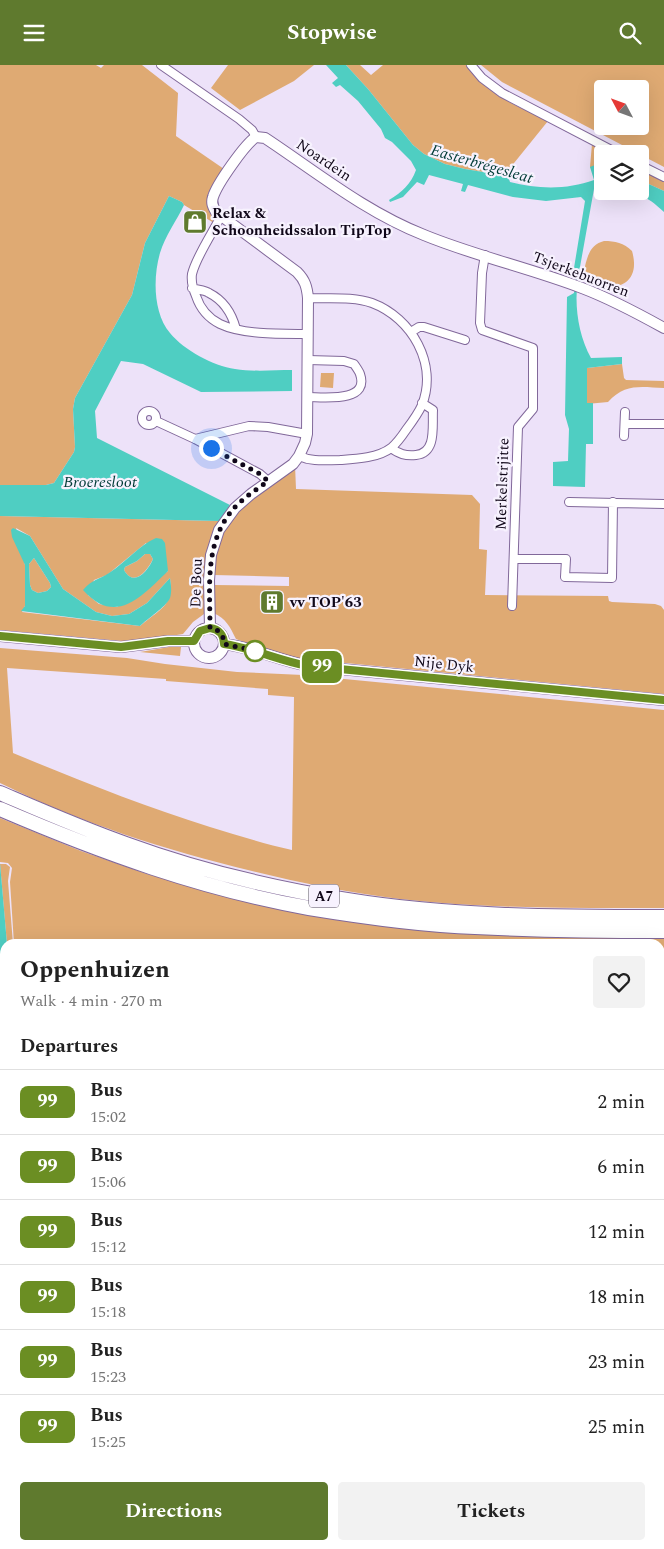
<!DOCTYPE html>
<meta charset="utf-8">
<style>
body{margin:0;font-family:Spectral,serif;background:#f2f2f2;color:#222;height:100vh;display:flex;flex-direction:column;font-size:19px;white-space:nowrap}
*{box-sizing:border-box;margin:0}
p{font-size:16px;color:#767676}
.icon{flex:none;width:28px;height:28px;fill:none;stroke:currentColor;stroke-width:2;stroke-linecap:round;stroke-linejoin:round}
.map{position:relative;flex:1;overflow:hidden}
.side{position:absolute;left:0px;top:874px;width:665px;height:611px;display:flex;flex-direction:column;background:#fff;border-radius:15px 15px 0 0;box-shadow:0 5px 20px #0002}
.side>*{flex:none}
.badge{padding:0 10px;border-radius:8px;font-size:18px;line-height:32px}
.needle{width:32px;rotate:311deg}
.tools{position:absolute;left:594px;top:15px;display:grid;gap:10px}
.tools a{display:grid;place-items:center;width:55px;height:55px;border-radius:5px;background:#fff;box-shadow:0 5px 20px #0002;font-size:25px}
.you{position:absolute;width:25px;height:25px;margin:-12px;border:4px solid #fff;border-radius:50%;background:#1a73e8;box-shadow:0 0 0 8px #1a73e833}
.map>.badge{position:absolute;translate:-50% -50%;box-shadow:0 0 0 2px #fff}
h2{padding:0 20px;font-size:19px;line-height:45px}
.round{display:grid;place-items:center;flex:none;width:52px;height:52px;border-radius:5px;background:#f2f2f2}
.head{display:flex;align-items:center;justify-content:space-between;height:85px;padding:0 20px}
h1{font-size:24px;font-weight:700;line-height:38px}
.cta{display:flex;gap:10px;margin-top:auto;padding:10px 20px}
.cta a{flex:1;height:58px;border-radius:5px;background:#5f7a2e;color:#fff;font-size:20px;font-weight:700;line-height:58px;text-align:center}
.cta a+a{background:#f2f2f2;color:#222}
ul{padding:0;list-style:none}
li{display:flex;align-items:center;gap:15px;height:65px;padding:0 20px;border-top:1px solid #e0e0e0}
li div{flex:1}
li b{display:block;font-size:19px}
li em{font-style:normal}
li .badge{min-width:55px;font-weight:700;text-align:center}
header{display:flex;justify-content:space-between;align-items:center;height:65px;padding:0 20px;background:#5f7a2e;color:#fff;font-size:22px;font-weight:700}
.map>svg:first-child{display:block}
.green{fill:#dfaa73;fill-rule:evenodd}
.water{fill:#4fcec2;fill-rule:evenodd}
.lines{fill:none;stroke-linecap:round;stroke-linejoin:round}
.minor-casing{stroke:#81689a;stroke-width:10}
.tertiary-casing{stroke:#81689a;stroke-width:12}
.motorway-casing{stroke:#81689a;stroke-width:16}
.minor{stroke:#fff;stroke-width:8}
.tertiary{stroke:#fff;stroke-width:10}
.motorway{stroke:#fff;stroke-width:14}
.line-casing{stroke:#fff;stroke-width:11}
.line{stroke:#6b8e23;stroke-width:8}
.walk{stroke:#100719;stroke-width:5;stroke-dasharray:0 9}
.stop-dot{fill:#fff;stroke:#6b8e23;stroke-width:2.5}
.labels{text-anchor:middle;stroke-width:4.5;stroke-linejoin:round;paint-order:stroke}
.shield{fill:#f7f2fe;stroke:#554e5e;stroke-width:1}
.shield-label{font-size:14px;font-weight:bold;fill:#100719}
.street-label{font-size:15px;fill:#100719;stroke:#f7f2fe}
.poi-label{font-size:15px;font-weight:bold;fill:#100719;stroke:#f7f2fe;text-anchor:start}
.water-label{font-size:16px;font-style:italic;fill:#003b36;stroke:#f7f2fe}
</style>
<header><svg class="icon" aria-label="menu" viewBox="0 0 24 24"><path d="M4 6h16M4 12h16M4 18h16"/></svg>Stopwise<svg class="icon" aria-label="search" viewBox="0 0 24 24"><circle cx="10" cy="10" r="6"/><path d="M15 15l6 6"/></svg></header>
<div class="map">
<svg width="664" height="1484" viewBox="0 0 664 1484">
<rect width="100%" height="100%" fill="#ede2f9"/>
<path class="green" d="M0,0h96l5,3 3,-3h38l36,28 -2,43 48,33c-6,9 -20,23 -16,35 2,8 8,11 6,19l-30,-18 -2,-3 -13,-6 -24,47 -13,52 -57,103 -2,11 2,38 -1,5 -20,31 -8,2h-46z
M228,0h86l-20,16 -54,29 -29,-22z
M346,0h14l11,10 12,-10h83c19,29 52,41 82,56l-42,52 -11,1 -30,-5 -20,-5 -21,-10 -11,-9 -45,-56z
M481,0h183v102l-162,-85zM602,24h38v37h-38z
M592,79l19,10h-9v18l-12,-5z
M640,104l24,12v10l-24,-11z
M604,176c11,0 20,2 28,10 13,45 -40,41 -46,24 -3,-5 0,-13 2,-19 3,-8 8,-13 16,-15z
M622,299l2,14 2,2 38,1v7c-23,-1 -39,-5 -56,14l-21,2v-36z
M321,308h13l-1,15 -13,-1z
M295,400l1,24 176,6 8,9 -1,45 8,1 -2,45 123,1 1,5 3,1 43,2 6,2 3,4v84l-380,-37 -48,-18c-6,-12 -10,-21 -23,-26l1,-28 75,1v-9l-75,-2c1,-12 1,-26 6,-38 11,-28 51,-53 75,-72z
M0,451l219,5 -9,20 -3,13 -3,60 -11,8 -10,12 -32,5 -29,2 -122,-11zM16,463l14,8 33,53 33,23 16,4 17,-2 18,-11 23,-25c4,29 -11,31 -30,48l-118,-14 3,-6v-41zM146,478l22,28 -51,36 -18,-3 -11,-9 6,-15 13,-5z
M145,489h5l3,5c-6,12 -19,29 -29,11l1,-3 12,-6z
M34,493l16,25 1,4 -4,4 -9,2 -6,-3 -2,-5 -1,-21z
M175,581l6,1 -1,9 -40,-4z
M0,583l127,10 38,6 72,8 66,3 361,35v198c-88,0 -176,1 -264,-9 -50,-6 -99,-16 -148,-28 -87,-21 -171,-48 -252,-88zM7,603l159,11v2l102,8v6l26,2 -2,153c-28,-6 -55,-15 -82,-23 -67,-21 -132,-47 -197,-74z
M0,753l81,33 66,23 127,33 390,30v357l-4,-2v-348h-646l-4,-62 2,-14 -4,-5 -8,-1z
M0,799h6l4,3 -2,14 5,63h-6z
M0,943l3,9 2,23v505h655v-235l4,2v237h-664z"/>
<path class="water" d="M326,0h20l22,24 45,56 11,9 21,10 20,5 30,5 12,-1 3,9c27,7 57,8 84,-2l-4,-13 5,-2 3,6 4,1v17h-8l-16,89c-4,27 0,56 13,80l31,-1v7l-35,4v35h6v41h-7l-1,43 -32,-1v-24l15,-1 1,-32 -4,-14 2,-118 7,-4 2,-16 -3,-3 12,-73 -4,-4 -35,4 -33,-4 -45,-12 -3,7 -4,-1 2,-7 -34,-9 -5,10 -7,-3 -14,15 -13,5 -1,-2c13,-8 22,-16 27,-30l-5,-9 -19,-19 -7,-4 -4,-9 -23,-28 -18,-16 -4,2 -4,-4 6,-5z
M640,115l24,11v21c-20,-19 -22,-15 -47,-21h23z
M169,131l13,6 2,3c-7,15 -19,31 -24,48 -7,24 -7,60 10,80 14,17 43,33 65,36 19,3 39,1 57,1v21l-91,1 -58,-28 -22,-3 -26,50 2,27 133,67 -11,16 -219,-5v-31h46l8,-2 20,-31 1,-5 -2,-38 2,-11 57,-103 13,-52z
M13,463l17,8 33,53 33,23 16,4 17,-2 18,-11 23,-25c1,6 2,14 0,20 -4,9 -23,21 -30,28l-119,-15 4,-5v-41l-13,-28 -1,-7zM34,493l16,25 1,4 -4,4 -9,2 -6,-3 -2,-5 -1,-21z
M156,473l6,1 3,4 3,28c-26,25 -52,56 -85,19 9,-11 16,-10 26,-17 17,-11 29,-27 47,-35zM145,489h5l3,5c-5,12 -19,29 -29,11l1,-3 12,-6z
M0,798l7,81h-2v98l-2,-25 -3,-9z
M5,1389v91h325l1,4h-331v-49l2,-15 -2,-27z
M664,1440v44h-45l-1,-4h42v-39z
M341,1480h33l-1,4h-30z
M501,1480h109l1,4h-108z"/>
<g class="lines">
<defs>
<path id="minor" d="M161,0l78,54 13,11 4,7
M471,0l11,13 20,15 117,61
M640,100l24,12
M221,151c-8,16 -25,41 -29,58 -1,7 1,15 4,22 4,12 12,22 24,28 23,11 62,10 87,10
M485,190l-3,18 -2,50 2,7 51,18v61l-15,18 -6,179
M192,223c6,2 12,2 17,5 14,7 23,21 27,36
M411,267l8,-5h5l41,13
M308,332c15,0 62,6 52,-23 -1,-3 -4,-7 -6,-10l-10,-3 -36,-1
M142 353a7 7 0 1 1 14 0a7 7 0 1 1-14 0Z
M156,356l39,18 65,35 8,7
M625,359h39
M624,371l1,-24
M195,374l54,-13 19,1 39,7
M391,383c8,6 14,8 25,7 21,-2 16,-29 17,-45l-11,-7
M299,391c13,6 27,4 41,4 16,-1 38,-2 51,-12 6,-5 11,-12 15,-18 6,-8 12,-16 16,-25 16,-41 -10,-87 -50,-102 -19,-7 -44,-4 -64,-5
M569,437l95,2
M514,494h52l-1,18 47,1 1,-76
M660,1236l4,2"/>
<path id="tertiary" d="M194 578a15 15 0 1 1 30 0a15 15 0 1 1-30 0Z
M210,563l-1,-48 2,-25 8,-25 16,-22 16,-14 42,-30 6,-8 6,-13 2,-9 1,-136c-1,-11 -3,-18 -11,-26l-81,-60c-3,-5 -5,-9 -3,-15 4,-13 32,-53 43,-60l9,1 6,4c49,33 97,71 153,93 51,21 106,33 158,53 29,11 55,25 82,40
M0,571l121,11 47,-6h26
M224,579c29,3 56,17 85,22l355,34"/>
<path id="motorway" d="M0,728c42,18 83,36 126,51 71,26 146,44 221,56 104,17 211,17 317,17
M0,744c100,43 202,80 309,99 55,9 111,17 166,19 63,3 126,4 189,4"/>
</defs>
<use href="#minor" class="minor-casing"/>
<use href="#tertiary" class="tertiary-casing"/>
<use href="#motorway" class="motorway-casing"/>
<use href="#minor" class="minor"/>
<use href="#tertiary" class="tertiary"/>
<use href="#motorway" class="motorway"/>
</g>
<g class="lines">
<defs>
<path id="line" d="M0,571l121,11 47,-6h26l6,-10 10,-3c9,1 14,7 14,16 29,4 56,17 84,22l356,34"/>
</defs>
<use href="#line" class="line-casing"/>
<use href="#line" class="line"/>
<path class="walk" d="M211,383l49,26 8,7c-11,8 -23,16 -33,26 -31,34 -25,78 -25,121 9,1 14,7 14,16l37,8 -6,-1"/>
</g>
<defs>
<symbol id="shop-square" viewBox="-11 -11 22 22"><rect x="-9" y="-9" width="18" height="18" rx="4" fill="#5f7a2e" stroke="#f7f2fe"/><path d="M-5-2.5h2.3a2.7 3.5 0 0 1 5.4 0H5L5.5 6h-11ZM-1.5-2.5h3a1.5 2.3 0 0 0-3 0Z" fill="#fff"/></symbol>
<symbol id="building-square" viewBox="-11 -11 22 22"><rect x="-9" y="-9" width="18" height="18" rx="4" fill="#5f7a2e" stroke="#f7f2fe"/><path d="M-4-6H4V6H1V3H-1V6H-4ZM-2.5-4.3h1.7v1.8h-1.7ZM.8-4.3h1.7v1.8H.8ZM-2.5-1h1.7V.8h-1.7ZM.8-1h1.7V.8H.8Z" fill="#fff"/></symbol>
</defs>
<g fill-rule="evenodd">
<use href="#shop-square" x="181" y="143" width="28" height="28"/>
<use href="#building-square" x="258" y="523" width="28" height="28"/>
</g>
<circle class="stop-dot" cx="255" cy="586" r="10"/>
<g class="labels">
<rect class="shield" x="309" y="819.5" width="30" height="23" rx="4"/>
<g class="shield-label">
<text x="324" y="836">A7</text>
</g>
<g class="street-label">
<text transform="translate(324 95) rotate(34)" y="5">Noardein</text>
<text transform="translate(581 209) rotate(21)" y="5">Tsjerkebuorren</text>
<text transform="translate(502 419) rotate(-88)" y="5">Merkelstrjitte</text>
<text transform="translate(196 518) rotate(-88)" y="5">De Bou</text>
<text transform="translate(444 599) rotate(6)" y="5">Nije Dyk</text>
</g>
<g class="poi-label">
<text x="212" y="153">Relax &amp;<tspan x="212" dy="17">Schoonheidssalon TipTop</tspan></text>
<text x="290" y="542">vv TOP'63</text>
</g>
<g class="water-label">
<text transform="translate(482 98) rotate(16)" y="6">Easterbrégesleat</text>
<text x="100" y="422">Broeresloot</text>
</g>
</g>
</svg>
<div class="tools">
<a><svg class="needle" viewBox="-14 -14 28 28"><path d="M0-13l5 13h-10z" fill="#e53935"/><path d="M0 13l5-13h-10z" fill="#767676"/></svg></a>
<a><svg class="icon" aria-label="layers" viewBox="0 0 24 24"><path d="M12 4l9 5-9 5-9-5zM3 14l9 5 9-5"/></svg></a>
</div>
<div class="you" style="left:211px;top:383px"></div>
<b class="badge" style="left:322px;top:602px;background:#6b8e23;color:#fff">99</b>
<section class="side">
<div class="head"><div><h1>Oppenhuizen</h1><p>Walk · 4 min · 270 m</p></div><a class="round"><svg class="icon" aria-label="heart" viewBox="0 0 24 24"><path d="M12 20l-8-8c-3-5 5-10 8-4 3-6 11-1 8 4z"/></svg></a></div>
<h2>Departures</h2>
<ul>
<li><span class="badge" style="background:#6b8e23;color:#fff">99</span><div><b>Bus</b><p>15:02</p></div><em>2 min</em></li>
<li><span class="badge" style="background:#6b8e23;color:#fff">99</span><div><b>Bus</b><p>15:06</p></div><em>6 min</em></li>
<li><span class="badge" style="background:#6b8e23;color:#fff">99</span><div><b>Bus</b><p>15:12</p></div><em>12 min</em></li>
<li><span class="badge" style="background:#6b8e23;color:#fff">99</span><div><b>Bus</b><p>15:18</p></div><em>18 min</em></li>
<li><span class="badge" style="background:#6b8e23;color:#fff">99</span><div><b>Bus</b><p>15:23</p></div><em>23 min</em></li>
<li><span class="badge" style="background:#6b8e23;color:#fff">99</span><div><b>Bus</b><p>15:25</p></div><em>25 min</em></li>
</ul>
<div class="cta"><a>Directions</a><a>Tickets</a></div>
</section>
</div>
